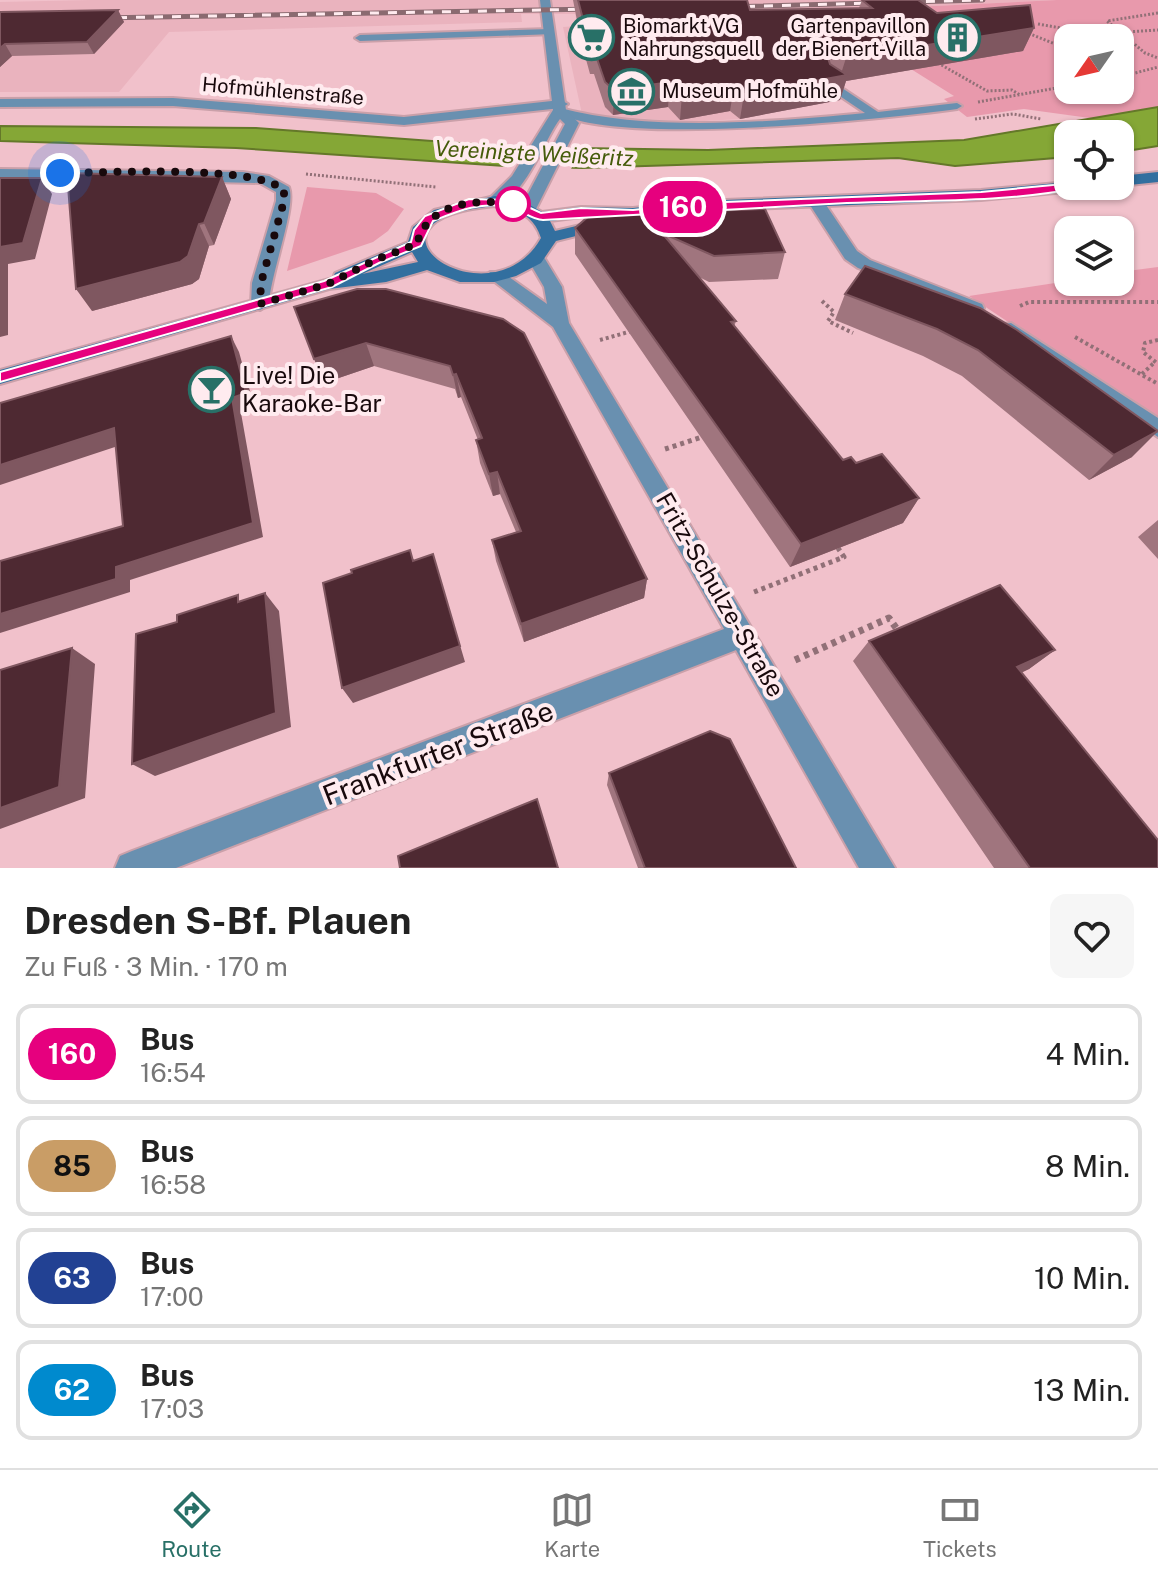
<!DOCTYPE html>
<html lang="de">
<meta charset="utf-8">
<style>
body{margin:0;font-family:"Public Sans",sans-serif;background:#f6f6f6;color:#222;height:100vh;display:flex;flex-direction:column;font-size:30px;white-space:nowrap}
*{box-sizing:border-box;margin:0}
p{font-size:26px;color:#767676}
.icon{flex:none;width:44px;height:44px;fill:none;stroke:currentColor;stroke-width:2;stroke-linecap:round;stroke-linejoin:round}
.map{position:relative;height:868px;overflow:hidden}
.panel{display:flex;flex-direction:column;background:#fff;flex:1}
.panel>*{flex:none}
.badge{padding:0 16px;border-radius:26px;font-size:28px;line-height:52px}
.needle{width:52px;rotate:236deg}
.fabs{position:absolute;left:1054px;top:24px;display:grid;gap:16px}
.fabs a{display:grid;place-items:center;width:80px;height:80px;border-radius:16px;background:#fff;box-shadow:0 2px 6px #0004;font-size:40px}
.you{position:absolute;width:40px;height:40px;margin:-20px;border:6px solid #fff;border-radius:50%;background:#1a73e8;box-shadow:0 0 0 12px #1a73e833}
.map>.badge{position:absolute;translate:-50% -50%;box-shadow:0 0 0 4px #fff}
.round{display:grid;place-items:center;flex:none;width:84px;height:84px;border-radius:16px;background:#f6f6f6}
.head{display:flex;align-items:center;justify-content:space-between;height:136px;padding:0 24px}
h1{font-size:38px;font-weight:700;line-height:60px}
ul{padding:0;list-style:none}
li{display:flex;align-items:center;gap:24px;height:100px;margin:0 16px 12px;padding:0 8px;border:4px solid #e0e0e0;border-radius:16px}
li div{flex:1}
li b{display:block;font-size:30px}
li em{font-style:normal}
li .badge{min-width:88px;font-weight:700;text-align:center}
.dock{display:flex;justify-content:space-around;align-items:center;height:112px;border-top:2px solid #e0e0e0;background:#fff;font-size:22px;color:#767676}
.dock a{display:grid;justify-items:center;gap:4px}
.dock .active{color:#287067}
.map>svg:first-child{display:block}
.built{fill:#eab3be}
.green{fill:#e899ac;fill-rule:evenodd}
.water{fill:#85a736;stroke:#647829;stroke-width:2}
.pier{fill:#f1c1cb}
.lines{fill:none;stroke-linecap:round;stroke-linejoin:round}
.service-casing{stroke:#caa0a9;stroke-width:4}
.minor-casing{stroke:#caa0a9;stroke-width:4}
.tertiary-casing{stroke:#caa0a9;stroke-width:4}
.secondary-casing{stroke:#caa0a9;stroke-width:4}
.path-far3{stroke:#917077;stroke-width:3;stroke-dasharray:2 2;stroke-linecap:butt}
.path-far2{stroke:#917077;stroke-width:4;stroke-dasharray:3 3;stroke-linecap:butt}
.path-far1{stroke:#917077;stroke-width:5;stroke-dasharray:4 4;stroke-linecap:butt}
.path{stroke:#917077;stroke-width:7;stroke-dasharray:5 5;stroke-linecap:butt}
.service{fill:#6990b0;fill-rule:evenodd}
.minor{fill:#6990b0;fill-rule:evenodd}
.tertiary{fill:#6990b0;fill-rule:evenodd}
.secondary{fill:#326f9f;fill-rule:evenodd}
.rail-casing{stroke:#8a6a70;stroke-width:5}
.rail{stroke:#ffebef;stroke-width:3;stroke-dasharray:9;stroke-linecap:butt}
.wall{fill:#a0757e}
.shaded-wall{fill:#7f5760}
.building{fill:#4e2932;stroke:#7f5760;stroke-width:2}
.line{fill:#e6007e;stroke:#fff;stroke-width:2}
.walk{stroke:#18090c;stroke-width:8;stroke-dasharray:0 14.4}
.stop-dot{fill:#fff;stroke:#e6007e;stroke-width:4}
.labels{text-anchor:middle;stroke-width:8;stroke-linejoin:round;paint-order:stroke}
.far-poi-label{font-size:20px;fill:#18090c;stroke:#ffebef;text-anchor:start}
.far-street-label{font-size:20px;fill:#18090c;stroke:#ffebef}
.far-water-label{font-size:22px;font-style:italic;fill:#465c0b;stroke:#ffebef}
.poi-label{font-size:24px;fill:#18090c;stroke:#ffebef;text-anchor:start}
.street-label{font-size:24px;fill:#18090c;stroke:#ffebef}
.near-street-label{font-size:28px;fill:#18090c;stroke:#ffebef}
</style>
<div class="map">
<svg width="1158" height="868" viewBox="0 0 1158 868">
<rect width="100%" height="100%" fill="#f1c1cb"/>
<path class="built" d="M91,0h966l-165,8 -141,109 -11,2 -53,3 -105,-8 -19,-87 15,-1 -3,-12h-54l1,8 -353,10 -50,60h-119v-90z"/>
<path class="green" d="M1057,0h101v107l-61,12 -73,-10 -57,8 -23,-18 10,-3 -83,-52 21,-36zM1068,38h52v52h-52z
M307,187l69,6 28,16 -16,22 -15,11 -86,29z
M1158,267v154l-189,-125 99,-15 52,1v-10z"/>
<path class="water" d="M1158,107v39l-38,6v-18h-52v23l-113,9 -57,-8 -316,10 -77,-2 -269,-18 -236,-7v-15l256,2 259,19 193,3 256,-10z"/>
<path class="pier" d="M522,143l61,3 -13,25 -65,-1z"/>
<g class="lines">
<defs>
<path id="service" d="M550,29l3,5 -193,7 -5,-3 5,-3z
M825,82h8l45,30 79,-9 5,3 -5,3c-72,10 -349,39 -402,2l5,-3c89,24 213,14 305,5l-40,-27z"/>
<path id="minor" d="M173,98l231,19 157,-17 7,4 -7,4 -157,17 -231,-19 -173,1v-8z
M0,169l243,3 26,4 20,11c8,19 -19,88 -20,117l-9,6 -9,-6 1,-21 24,-82v-9l-16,-9 -260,-6z
M816,197l6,2 35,52 13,9 112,44 2,4 -2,4h-14l-110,-44 -13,-9 -37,-57z
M536,253l6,1 20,33 7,36 326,545h-36l-123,-218 -560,218h-61l5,-12 12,-5 592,-222 -171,-302 -66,-51 3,-4h12l45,32 -3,-17 -17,-29z
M1011,323l147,95v19l-154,-103 -3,-5 3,-5z"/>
<path id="tertiary" d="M540,0h10l16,110 13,13 -43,86 -8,5 -8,-5 45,-85 -5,-5c-16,20 -39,91 -71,85l-2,-3 25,-25 41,-66z"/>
<path id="secondary" d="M1158,172v10l-38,4v-10z
M1068,182v4h15l-8,5 -94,9 -282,11 -66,7 -52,-1 -31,4 5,10 47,-11 8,5 -2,3 -52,13 -15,22 -25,13 -22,6h-34l-33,-12 -41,12 -57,7 -329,95v-14l333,-92 2,-5 73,-31 5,-15 21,-17 61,-14 33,8 14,8 39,-5 52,1 66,-7 282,-11zM495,206c22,3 39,9 46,32 -51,90 -204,-18 -46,-32zM412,252l6,10 -56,12z"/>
</defs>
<use href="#service" class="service-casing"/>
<use href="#minor" class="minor-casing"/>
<use href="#tertiary" class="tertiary-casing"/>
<use href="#secondary" class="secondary-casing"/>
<path class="path-far3" d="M1158,13l-51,8 38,32 13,5
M1038,24l57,10 63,-4
M1025,32l43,17
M938,63l49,28 25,-1 8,5
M1120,77l38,-10
M978,102l90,-16
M975,119l38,-5 28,5
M306,174l130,13"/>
<path class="path-far2" d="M822,301l12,11 -6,9 25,12
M1020,306l9,-4h129
M1075,337l83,47
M600,340l32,-9
M1158,340l-13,3 -2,9 15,12
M1142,374l13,-12"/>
<path class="path-far1" d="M665,449l37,-12
M754,592l90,-35 -6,-9"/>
<path class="path" d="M795,660l94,-42 10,14"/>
<use href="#service" class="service"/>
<use href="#minor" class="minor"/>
<use href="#tertiary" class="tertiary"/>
<use href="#secondary" class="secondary"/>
<defs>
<path id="rail" d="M728,7l255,-7
M100,18l496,-9"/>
</defs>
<use href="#rail" class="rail-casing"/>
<use href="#rail" class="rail"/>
</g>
<path class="wall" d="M573,0h174l3,10 109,-2 3,-8 172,28 -11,23 -177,30 -6,19 -100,19 -10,-8 -50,9 -12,-13 -55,8 -8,-8 -11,-33h-4l-9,-33z
M118,10l6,12 -30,32 -82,2 -12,11v-55z
M222,177l9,22 -17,46 -5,1 -10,33 -7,5 -100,27z
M590,215l195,37 -7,27 -69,3 -10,-5 37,44 -2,6 109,133 13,3 63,35 -16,25 -113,44 -215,-313v-26z
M865,266l267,191 -43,23 -127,-104 -39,-20 -88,-36 10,-26z
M386,289l261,290 -3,19 -120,44 -28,-81 -4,-21 24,-8 -16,-38 -7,2 -13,-33 -4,-23h2l-17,-43 -3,1 -3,-9 -81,-23 -50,17z
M1158,520v39l-20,-22z
M869,641l186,9 -26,19 -8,4 137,195h-164l-141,-207z
M609,773l187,95h-158l-31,-83z"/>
<path class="shaded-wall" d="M118,10l6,12 -30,32 -7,-12z
M1034,28l-11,23 -177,30 -6,19 -100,19 4,-25 84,-36 3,-3 -6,24 15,-2 6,-19z
M5,44l7,12 -12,11v-19z
M670,82l-2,25 -55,8 1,-25z
M734,86l-4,25 -50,9 2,-26z
M222,177l9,22 -17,46 -10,-22z
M42,178l10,16 -17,65 -27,5v71l-8,2v-90z
M199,224l10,22 -10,33 -7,5 -100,27 -16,-22z
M231,336l8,16 16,57 -14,4 22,124 -133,43v12l-130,41v-19l116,-47 116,-169z
M366,343l8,23 -50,17 -10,-24z
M456,374l5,23 -3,1 -5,-23z
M114,428l13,15 -127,42v-20z
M1158,431l-26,26 -43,23 25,-25z
M497,472l3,22 -7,2 -4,-22z
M919,498l-16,25 -113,44 11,-23z
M433,554l32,108 -112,41 -11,-15z
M647,579l-3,19 -120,44 -3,-18z
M265,593l14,18 12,116 -136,49 -23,-12z
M72,648l23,16 -10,134 -85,31v-21z
M1055,650l-26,19 -37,17 25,-19z"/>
<path class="building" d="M578,0h169l3,10 122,-2 -10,-8h56l19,13 93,-8 4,23 -188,30 -15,-3 -3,3 2,6 17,11 -103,19 -10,-8 -52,8 -12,-12 -56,8 -9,-8 -11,-32h-3z
M118,10l-31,32 -82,2 -5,4v-36z
M67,173l155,4 -18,46 -5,1 -11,32 -8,6 -104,27z
M0,178h42l-19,65 -23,4z
M765,209l20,43 -71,4 -52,-23 74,88 -5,1 112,138 8,-3 5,6 26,-9 37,44 -118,46 -226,-316 15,-13z
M865,266l115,42 37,22 141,101 -44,24 -136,-105 -41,-21 -92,-35z
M357,289h29l117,30 21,14 123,246 -126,45 -29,-84 29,-9 -24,-59 -8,2 -13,-34 6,-2 -26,-64 -3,1 -3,-9 -84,-23 -52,16 -20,-52z
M231,336l15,57 -14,5 21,125 -137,44v12l-116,35v-53l123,-35 -9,-98 -114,37v-62z
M410,550l3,11 20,-7 27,92 -118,42 -19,-105 29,-10 -1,-3z
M1000,585l55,65 -38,17 141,173v28h-128l-161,-227z
M265,593l11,120 -144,51 4,-130 41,-12v-7l61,-20v7z
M72,648l-13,139 -59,21v-138z
M710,731l20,8 66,129h-151l-36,-95z
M537,799l21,69h-158l-2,-12z"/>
<path class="line" d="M1074,183l6,3 -2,2c-75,15 -155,12 -231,15 -102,5 -203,12 -304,17 -12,0 -22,-11 -34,-13 -27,-6 -51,4 -76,14l-12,25 -42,17 -47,24 -332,95v-10l324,-91 87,-39 3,-12 11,-14 44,-17 44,1 28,13 40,-5 52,2 66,-7 282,-11z"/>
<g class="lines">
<path class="walk" d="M60,173c45,0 195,-9 224,17v11l-23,82 -1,21 68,-20 47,-24 42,-16c10,-41 60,-46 96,-40"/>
</g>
<defs>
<symbol id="building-ring" viewBox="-11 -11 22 22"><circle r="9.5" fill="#ffebef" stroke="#287067" stroke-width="1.5"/><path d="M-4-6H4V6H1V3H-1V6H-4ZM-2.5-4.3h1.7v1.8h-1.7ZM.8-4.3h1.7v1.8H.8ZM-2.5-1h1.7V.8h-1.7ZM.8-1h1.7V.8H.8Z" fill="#287067"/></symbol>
<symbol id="supermarket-ring" viewBox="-11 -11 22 22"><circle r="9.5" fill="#ffebef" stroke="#287067" stroke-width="1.5"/><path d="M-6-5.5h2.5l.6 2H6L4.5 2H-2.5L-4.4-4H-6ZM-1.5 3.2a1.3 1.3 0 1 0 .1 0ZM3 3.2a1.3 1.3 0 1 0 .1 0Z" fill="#287067"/></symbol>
<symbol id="museum-ring" viewBox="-11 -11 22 22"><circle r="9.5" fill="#ffebef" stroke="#287067" stroke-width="1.5"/><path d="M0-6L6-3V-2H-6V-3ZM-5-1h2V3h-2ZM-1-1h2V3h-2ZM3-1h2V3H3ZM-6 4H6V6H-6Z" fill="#287067"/></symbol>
<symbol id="bar-ring" viewBox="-11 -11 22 22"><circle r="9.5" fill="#ffebef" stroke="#287067" stroke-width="1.5"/><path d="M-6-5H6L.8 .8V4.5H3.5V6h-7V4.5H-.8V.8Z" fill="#287067"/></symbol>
</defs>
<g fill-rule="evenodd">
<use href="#building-ring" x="932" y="12" width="51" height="51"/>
<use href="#supermarket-ring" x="566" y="12" width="51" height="51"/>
<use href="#museum-ring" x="606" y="66" width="51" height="51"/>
<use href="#bar-ring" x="186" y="364" width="51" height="51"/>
</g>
<circle class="stop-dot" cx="513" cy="204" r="16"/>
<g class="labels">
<g class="far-poi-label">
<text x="623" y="33">Biomarkt VG<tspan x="623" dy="23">Nahrungsquell</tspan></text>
<text x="926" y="33" text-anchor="end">Gartenpavillon<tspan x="926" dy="23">der Bienert-Villa</tspan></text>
<text x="662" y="98">Museum Hofmühle</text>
</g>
<g class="far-street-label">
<text transform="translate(283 91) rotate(5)" y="7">Hofmühlenstraße</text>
</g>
<g class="far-water-label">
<text transform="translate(534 153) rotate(3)" y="8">Vereinigte Weißeritz</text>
</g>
<g class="poi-label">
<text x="242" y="384">Live! Die<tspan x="242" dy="28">Karaoke-Bar</tspan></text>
</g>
<g class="street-label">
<text transform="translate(720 595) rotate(60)" y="8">Fritz-Schulze-Straße</text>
</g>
<g class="near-street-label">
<text transform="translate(438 753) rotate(-21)" y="10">Frankfurter Straße</text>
</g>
</g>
</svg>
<div class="fabs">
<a><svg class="needle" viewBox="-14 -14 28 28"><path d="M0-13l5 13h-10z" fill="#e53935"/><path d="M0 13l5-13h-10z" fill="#767676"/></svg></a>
<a><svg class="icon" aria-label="locate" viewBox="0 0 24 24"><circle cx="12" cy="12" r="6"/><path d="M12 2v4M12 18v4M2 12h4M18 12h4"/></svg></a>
<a><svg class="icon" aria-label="layers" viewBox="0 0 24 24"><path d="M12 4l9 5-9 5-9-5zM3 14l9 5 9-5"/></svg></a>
</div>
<div class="you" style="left:60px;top:173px"></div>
<b class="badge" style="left:683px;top:207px;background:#e6007e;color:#fff">160</b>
</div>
<section class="panel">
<div class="head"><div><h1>Dresden S-Bf. Plauen</h1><p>Zu Fuß · 3 Min. · 170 m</p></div><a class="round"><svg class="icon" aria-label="heart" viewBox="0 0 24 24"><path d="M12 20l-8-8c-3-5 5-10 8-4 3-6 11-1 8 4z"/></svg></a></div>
<ul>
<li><span class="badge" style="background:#e6007e;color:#fff">160</span><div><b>Bus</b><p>16:54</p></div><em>4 Min.</em></li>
<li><span class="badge" style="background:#c99d66;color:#111">85</span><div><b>Bus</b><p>16:58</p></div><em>8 Min.</em></li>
<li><span class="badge" style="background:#224193;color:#fff">63</span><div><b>Bus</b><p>17:00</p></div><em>10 Min.</em></li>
<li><span class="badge" style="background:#008ace;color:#fff">62</span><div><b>Bus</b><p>17:03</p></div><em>13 Min.</em></li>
</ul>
</section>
<nav class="dock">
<a class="active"><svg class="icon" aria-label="directions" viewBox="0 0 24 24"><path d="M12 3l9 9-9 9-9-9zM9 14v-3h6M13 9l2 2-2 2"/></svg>Route</a>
<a><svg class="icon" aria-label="map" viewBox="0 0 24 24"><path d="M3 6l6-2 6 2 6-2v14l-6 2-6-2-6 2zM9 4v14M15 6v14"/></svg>Karte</a>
<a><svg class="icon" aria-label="tickets" viewBox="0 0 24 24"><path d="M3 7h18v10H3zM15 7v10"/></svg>Tickets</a>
</nav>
